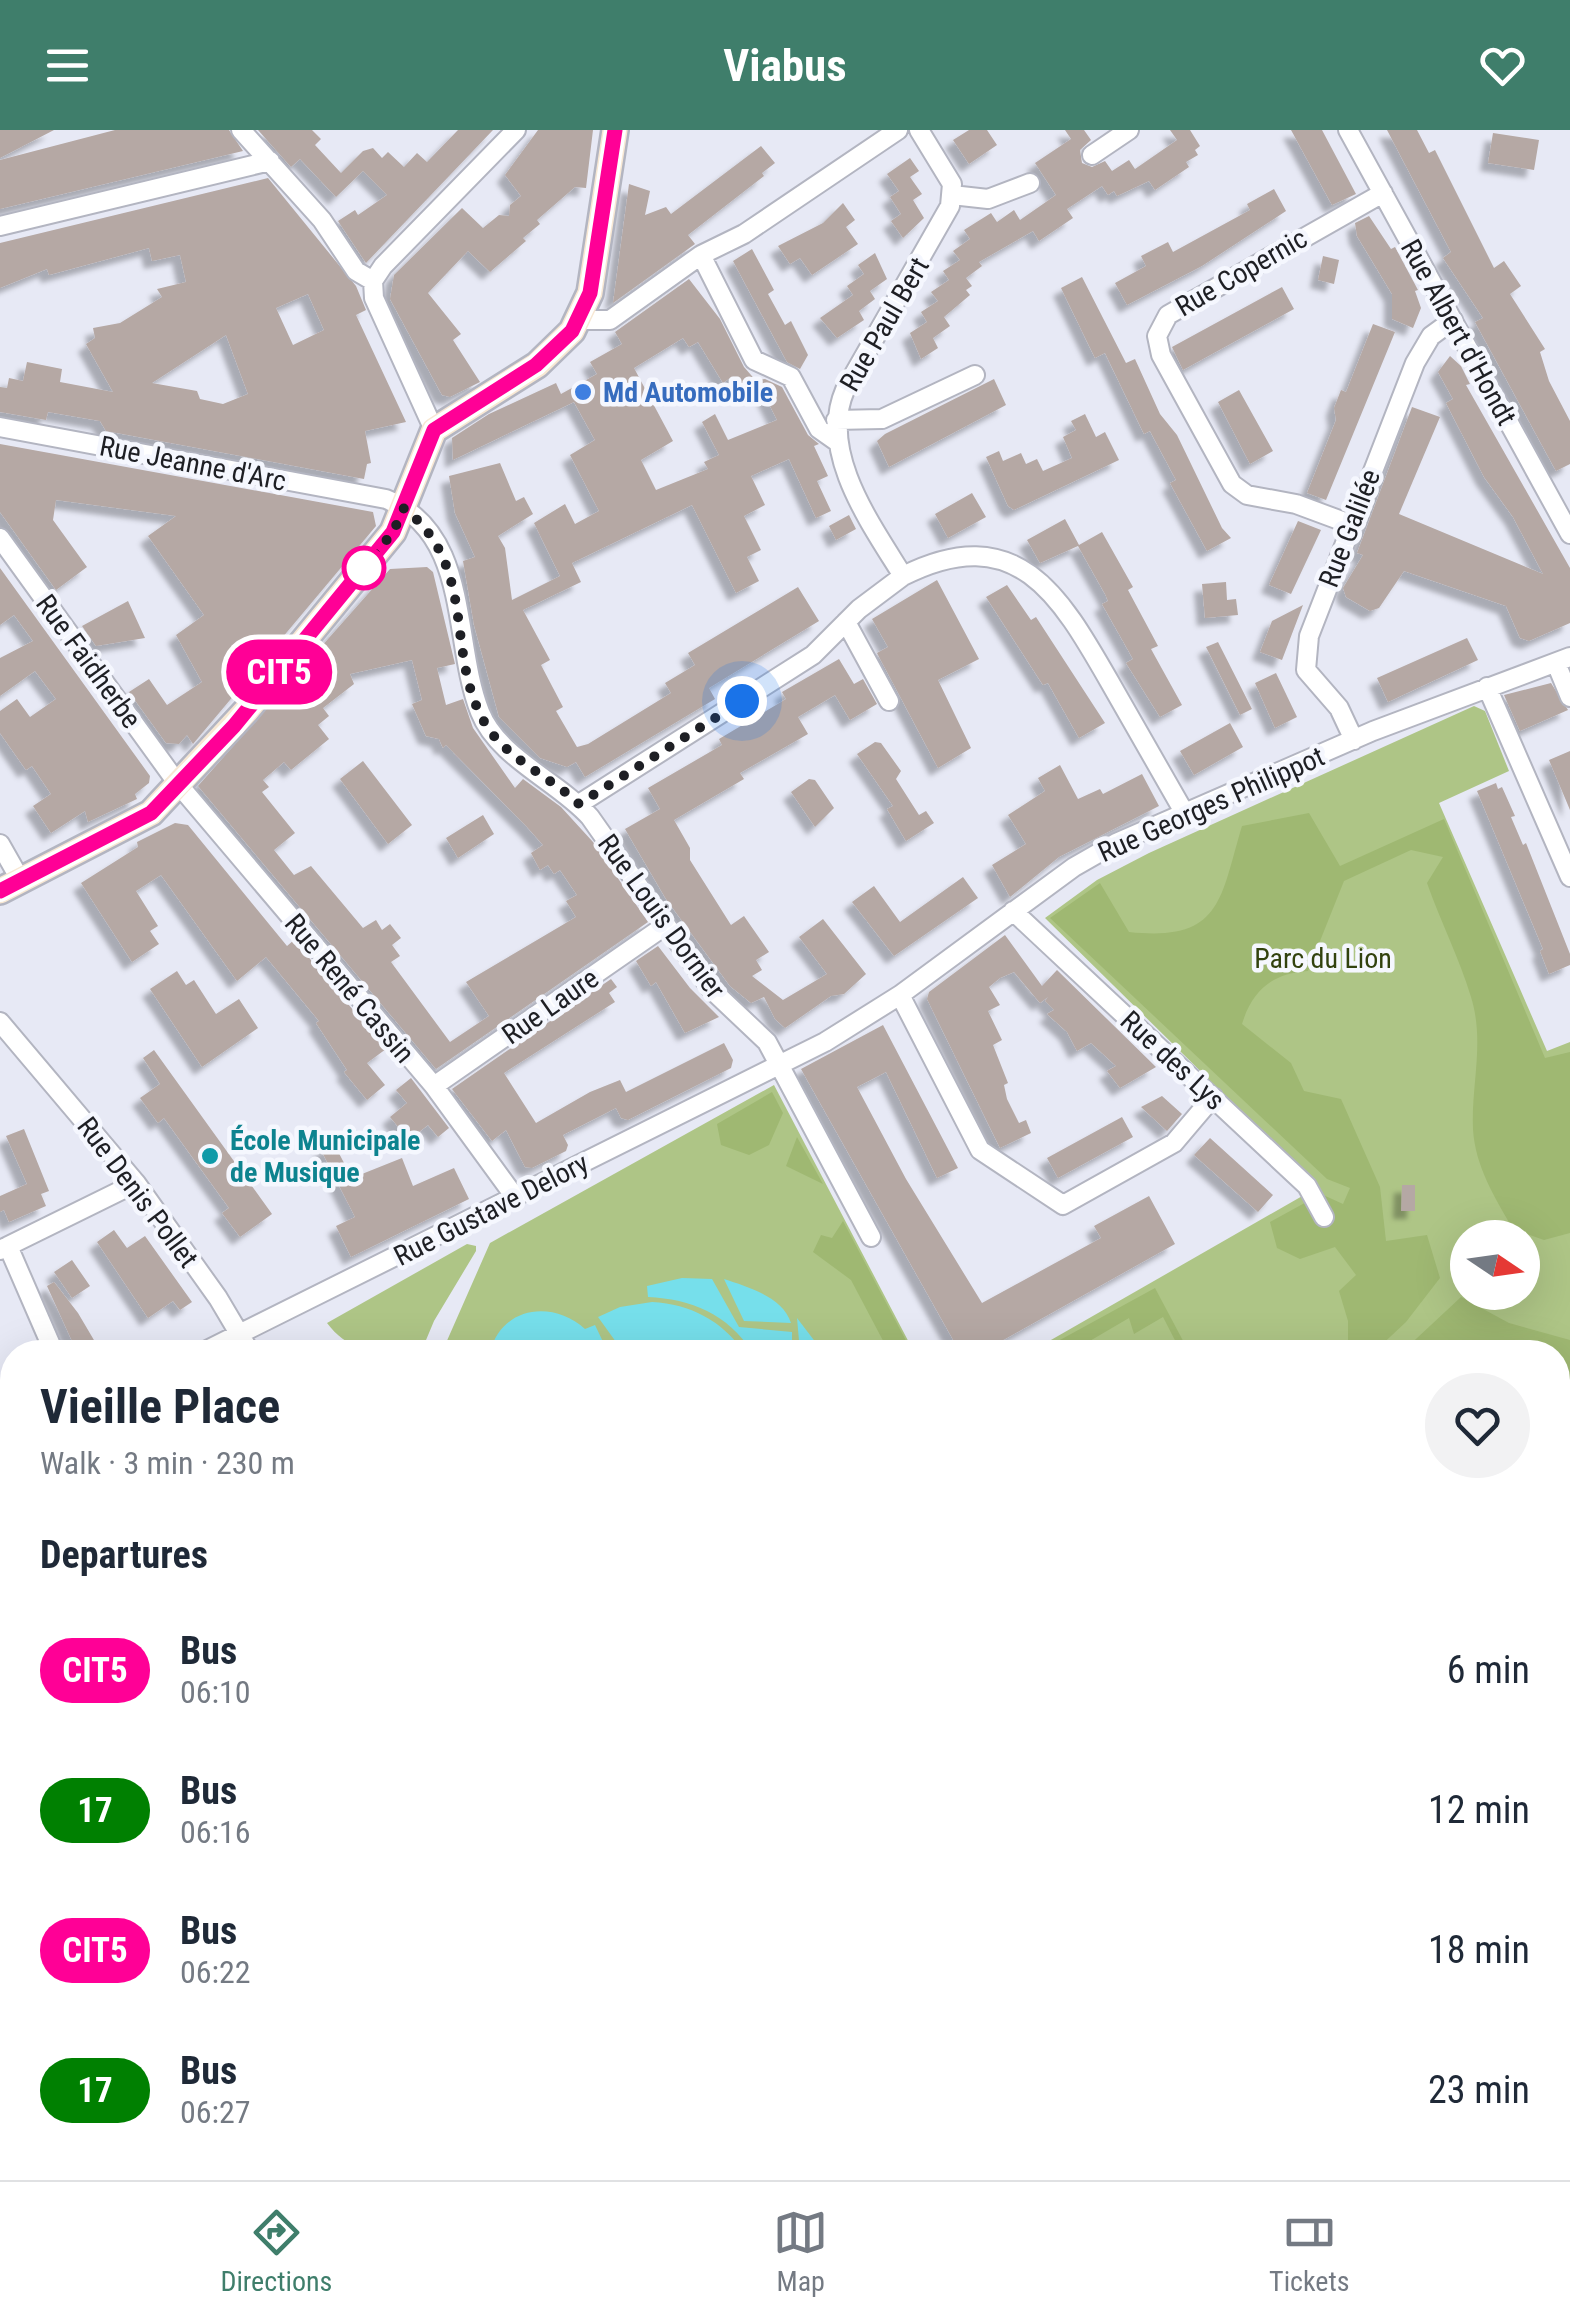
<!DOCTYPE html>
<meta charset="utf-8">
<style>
body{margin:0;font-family:"Roboto Condensed",sans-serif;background:#f2f2f3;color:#1f2937;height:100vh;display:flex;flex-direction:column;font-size:38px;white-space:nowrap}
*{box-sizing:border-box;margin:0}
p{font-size:32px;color:#747a83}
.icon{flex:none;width:55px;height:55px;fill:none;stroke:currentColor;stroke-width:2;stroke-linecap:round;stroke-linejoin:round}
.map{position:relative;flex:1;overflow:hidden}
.details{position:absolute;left:0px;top:1210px;width:1570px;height:840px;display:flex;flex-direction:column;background:#fff;border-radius:40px 40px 0 0;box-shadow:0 10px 40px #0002}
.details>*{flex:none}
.badge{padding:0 20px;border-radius:32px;font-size:35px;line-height:65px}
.needle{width:65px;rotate:103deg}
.tools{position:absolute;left:1450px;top:1090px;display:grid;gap:20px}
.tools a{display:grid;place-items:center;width:90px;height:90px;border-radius:50%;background:#fff;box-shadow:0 10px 40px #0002;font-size:50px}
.you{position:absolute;width:50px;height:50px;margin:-25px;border:8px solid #fff;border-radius:50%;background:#1a73e8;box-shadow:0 0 0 15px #1a73e833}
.map>.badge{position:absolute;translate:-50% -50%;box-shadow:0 0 0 5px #fff}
h2{padding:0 40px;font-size:38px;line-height:90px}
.round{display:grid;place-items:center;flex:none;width:105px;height:105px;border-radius:52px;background:#f2f2f3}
.summary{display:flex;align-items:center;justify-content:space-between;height:170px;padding:0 40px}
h1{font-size:48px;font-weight:700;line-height:75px}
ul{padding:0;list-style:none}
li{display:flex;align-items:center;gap:30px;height:140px;padding:0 40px}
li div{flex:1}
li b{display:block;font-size:38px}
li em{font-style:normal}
li .badge{min-width:110px;font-weight:700;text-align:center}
header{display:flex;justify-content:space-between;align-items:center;height:130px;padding:0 40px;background:#3f7e6b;color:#fff;font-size:45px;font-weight:700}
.menu{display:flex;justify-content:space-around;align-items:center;height:140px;border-top:2px solid #e0e1e3;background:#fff;font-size:28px;color:#747a83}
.menu a{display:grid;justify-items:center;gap:5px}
.menu .active{color:#3f7e6b}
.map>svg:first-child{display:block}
.green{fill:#aec586;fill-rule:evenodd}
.forest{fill:#9fb872}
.water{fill:#76dfeb}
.building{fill:#b5a8a4;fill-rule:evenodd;filter:url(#shadow)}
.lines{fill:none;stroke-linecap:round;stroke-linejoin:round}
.street-casing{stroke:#b3b5c1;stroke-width:22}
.secondary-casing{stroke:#b3b5c1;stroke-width:30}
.street{stroke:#fff;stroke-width:18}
.secondary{stroke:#f8e8d4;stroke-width:25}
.line-casing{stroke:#fff;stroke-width:22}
.line{stroke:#ff0096;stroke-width:15}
.walk{stroke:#1e1f24;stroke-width:10;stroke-dasharray:0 18}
.shop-dot{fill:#3f7fe0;stroke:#f5f7fe;stroke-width:4}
.stop-dot{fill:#fff;stroke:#ff0096;stroke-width:5}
.culture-dot{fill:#0f9aa8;stroke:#f5f7fe;stroke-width:4}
.labels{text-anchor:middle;stroke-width:9;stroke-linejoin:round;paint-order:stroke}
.street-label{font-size:28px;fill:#1e1f24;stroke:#f5f7fe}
.shop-label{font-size:28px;font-weight:bold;fill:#366cbe;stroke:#f5f7fe;text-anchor:start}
.park-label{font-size:28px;fill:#32420e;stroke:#f5f7fe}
.culture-label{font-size:28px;font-weight:bold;fill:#0d838f;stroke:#f5f7fe;text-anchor:start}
</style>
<header><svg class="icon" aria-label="menu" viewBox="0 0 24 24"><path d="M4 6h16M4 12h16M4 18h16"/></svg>Viabus<svg class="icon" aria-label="heart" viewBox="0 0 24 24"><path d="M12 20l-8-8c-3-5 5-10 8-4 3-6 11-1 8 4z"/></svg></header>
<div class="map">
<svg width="1570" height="2050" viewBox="0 0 1570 2050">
<defs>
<filter id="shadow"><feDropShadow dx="-8" dy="8" stdDeviation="2.5" flood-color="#0004"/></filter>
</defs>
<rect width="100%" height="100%" fill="#e7e9f5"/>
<path class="green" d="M1474,576l11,5 24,60 -70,32 108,248 23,-9v1086l-12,-7v-769h-528l288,-165 -273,-269 52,-38 52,-27zM1468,1108h54v54h-54z
M774,955l140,267h-472l48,-109z
M467,1114l9,2v5l-42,70 -13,31c-38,1 -69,4 -94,-29z
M12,1410v47l-12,6v-48z"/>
<path class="forest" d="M1309,683l31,53 104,-47 101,239 25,-6v181l-26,7 -31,-11c-18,-31 -38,-63 -40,-100 -2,-44 12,-87 -2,-132 -12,-40 -30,-74 -44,-114l16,-26 -32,-7 -67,31 -36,90c-36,2 -56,20 -66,53l49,39 13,28 37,8 39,88 6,54 41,-6 13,43 -34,44 -32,30h-19l-7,-6v-25l-9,-30 17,-16 -21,-28 -35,12 -23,-11 -7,-26 51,-28 22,10 7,-16 -23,-9 -277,-261 50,-35 29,49c93,10 91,-33 113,-106z
M772,962l11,21 -14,32 -20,10 -28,-10 -4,-21z
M797,1007l26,47 -37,-18z
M843,1091l69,131h-23l-38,-72 -38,-28 8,-17 11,3z
M1155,1158l34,64h-8l-18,-35 -29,17 -5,-16 -58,34h-33z
M1461,1167l48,26 61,17v50h-12v-38h-156z
M1570,1566v59l-12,5v-62z
M1558,1740l12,14v199l-12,-7z"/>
<path class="water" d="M682,1148l30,1 27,48 53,5v20h-40c-24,-38 -61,-53 -104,-55l-1,-11z
M724,1149c24,8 59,18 67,44l-47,-2z
M652,1172c39,2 70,19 92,50h-254c12,-46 63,-52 95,-23l10,-4 11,23 10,-6 -18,-25 22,-10z
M797,1188l26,34h-23z"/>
<path class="building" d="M0,0h54l-54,28z
M115,0h114l14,21 -243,58v-49z
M258,0h54l9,9 -6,6 26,28 22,-22 10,-3 9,10 6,-6 16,15 13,-14 10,9 31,-32h35l-127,133 -28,-42 17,-11 3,5 29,-20 -24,-24 -27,26 -36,-38 -9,8z
M538,0h55l-7,58 -11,-1 -38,33 3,4 -17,14 3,3 -36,31 -22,-21 -40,42 33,41 -8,6 27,42 -30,15 -8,-2 -52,-96 4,-24 68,-67 21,20 16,-13 10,1 1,-11 11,-9 -16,-21z
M969,0h18l10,15 -28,19 -16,-24z
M1065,0h19l7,10 -11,10 2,13 10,4 13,-6 7,10 17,-11 6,9 42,-29 -7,-10h20l10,16 -5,4 3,5 -12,7 3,5 -34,23 -6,-9 -32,15 -3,-5 -6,4 -6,-9 -35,23 6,9 -34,23 -6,-10 -54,31 3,4 -16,12 6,8 -6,4 4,5 -26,22 6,9 -17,12 5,10 -17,11 -11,-26 17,-11 -6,-10 17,-11 -7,-9 18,-12 -6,-9 17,-11 -7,-9 17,-12 -6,-9 27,-17 6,9 17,-12 6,10 36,-25 -21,-32 36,-24z
M1291,0h31l34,64 -24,11z
M1387,0h30l12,23 6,-3 59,118 10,-7 17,25 -11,8 35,55 -5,3 9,29 21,40v43l-14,7 -81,-149 8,-4 -40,-60 8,-6z
M1493,3l46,7 -5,30 -46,-7z
M761,16l14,17 -13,10 2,3 -76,59 7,9 -82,59 16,-119 21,7 -5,24 21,-8 5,7z
M910,28l9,13 -9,6 12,17 -9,6 11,18 -21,20 -12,-17 10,-7 -11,-17 9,-6 -12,-17z
M268,48l88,108 10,24 -10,5 50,107 -41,9 6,32 -4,1 -3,15 -258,-48 -6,-10 -52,-9 -2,8 -46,-8v-25l7,1 2,-10 14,3 4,-19 35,7 -2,13 53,10 -27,-48 9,-6 -2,-10 27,-5 42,-26 -5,-8 29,-7 -6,-27 -28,6 -3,-13 -100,27 -2,-6 -47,19v-45zM308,164l16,36 -31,15 -17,-37zM226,205l22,59 -25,10 -23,-5 -3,-8 -45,-8z
M1274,59l12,22 -84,55 -75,39 -12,-22 31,-17 -5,-10 27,-14 5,10 77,-42 -3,-6z
M843,73l12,17 -9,7 12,17 -46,31 -12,-17 -10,6 -12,-18 45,-23z
M1369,86l22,33 4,-2 23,43 -3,1 6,17 -8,20 -21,-9v-25l-35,-58 -2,-13z
M752,119l22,41 -6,4 17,31 6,-4 17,34 -8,14 -13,-7 -54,-101z
M875,123l12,26 -17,12 5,8 -16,12 5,9 -27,18 -17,-20 33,-23 -6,-9 17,-12 -6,-9z
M1323,126l16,4 -5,24 -16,-4z
M1082,147l44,86 9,-4 25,55 17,21 45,93 9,10 -24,13 -37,-68 6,-3 -26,-49 -6,3 -39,-81 -10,5 -34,-70z
M689,149l31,40 24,48 14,16 -1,-3 8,-1 17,8 26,48 11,9 -5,2 14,30 -11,5 14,30 -15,7 -27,-59 -38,17 14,29 -21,11 17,34 -14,7 12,24 -23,12 -44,-88 -120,58 9,19 -58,28 27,50 -9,5 22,42 -7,4 21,36 11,-3 83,-51 -6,-10 30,-18 -7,-12 110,-66 21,34 -110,67 6,11 -130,78 -9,-15 -9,5 -27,-9 -41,-41 -25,-92 -11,-64 12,-4 -20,-44 -6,-37 51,-13 16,38 8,-4 9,17 -35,22 7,12 7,52 48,-24 -26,-53 31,-19 10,20 24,-13 -29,-56 25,-15 -21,-38 -121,58 -1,-22 37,-24 67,-31 5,11 36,-20 -7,-12 32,-18 -7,-12zM683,208l6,9 9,-5 25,41 7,-5 6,10 6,-4 6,10 12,-8 17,34 -49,20 -13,-26 -13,8 17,33 -15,7 4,7 -52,21 -15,-30 32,-19 -39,-73z
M1282,157l12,22 -111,61 -11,-23z
M1373,194l22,8 -69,168 -19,-7 29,-73 -2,-12 7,-18 5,2z
M1450,226l11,10 9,18 -4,1 104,183v55l-41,18 -9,-3 -14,-32 -102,-35 -25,37 -9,3 -24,-14 -3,-9 20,-33 -6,-2 55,-146 28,10 -41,97 144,60 -30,-57 -29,-40 -38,-74 7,-4 -15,-27z
M994,249l12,26 -117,62 -12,-26 8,-7z
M1239,260l34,61 -23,13 -32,-62z
M1085,284l11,23 9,-5 14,28 -105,50 -6,-4 -22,-49 13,-6 4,10 18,-8 5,11 11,-5 6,12 29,-13 -9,-21 13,-7 -5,-9z
M0,314l373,68 3,14 -183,218 -6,-9 -8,9 -13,-1 -37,-51 20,-13 18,26 35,-23 -26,-47 28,-20 -56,-79 28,-20 -120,-16 -3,20 34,47 -31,23 -56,-78z
M972,363l14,24 -38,21 -13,-24z
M849,385l7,14 -20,11 -7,-14z
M1065,389l14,26 23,-13 31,55 -5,3 30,56 -7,3 31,56 -22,12 -34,-54 7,-4 -31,-55 6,-3 -3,-7 -27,-48 -38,17 -13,-23z
M1298,391l23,9 -30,64 -22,-9z
M427,437l6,5 22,92 -18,4 9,37 17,-6 10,29 42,60 8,-9 38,28 32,35 55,80 -212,147 -238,-283 192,-217zM412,530l10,40 -10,4 14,32 13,3 4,9 3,-3 81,82 16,18 -12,8 9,17 8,-5 6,9 6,-4 17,25 -11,6 10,16 -110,65 23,34 -39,26 -59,-80 9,-6 -8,-11 9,-7 -11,-14 -8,6 -6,-10 -13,8 -52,-62 -17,9 -20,-25 21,-17 -33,-41 7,-5 -6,-7 21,-18 7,8 38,-31 -11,-14 11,-9 -6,-8 31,-24 -4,-10z
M0,438l150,208 -1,7 -14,11 2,5 -49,23 -3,-11 -34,22 -18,-27 18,-12 -19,-28 -6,4 -26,-37v-22l17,-12 13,18 26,-18 -21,-28 -35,25v-38l33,-17 -19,-26 -14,10z
M937,450l42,79 -41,21 33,68 -33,20 -61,-115 11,-6 -16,-28z
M1226,452l1,18 9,-1 2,16 -33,3 -3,-34z
M1007,455l24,35 5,-3 69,106 -26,15 -31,-55 -5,2 -57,-88z
M128,471l17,37 -49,8 -14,-20z
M1303,475l-21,55 -22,-8 12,-31z
M1467,508l11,22 -90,42 -11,-24z
M1218,512l34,67 -12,6 -34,-68z
M839,529l15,25 9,-5 14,25 -27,16 -15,-25 -37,22 10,17 -68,39 4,6 -70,41 16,28v12l41,65 13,-9 25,36 -13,8 6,10 -10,6 31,24 44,-26 -28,-37 24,-18 43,55 -22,20 -13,2 -46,32 -10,-9 -11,-22 -13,6 -21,-17 -64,-87 -41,-70 35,-20 -12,-21 74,-43 -3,-6 67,-40 -4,-7z
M1276,543l21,44 -22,11 -20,-45z
M1551,553l17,27 -48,21 -16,-36z
M1230,593l13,24 -49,28 -14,-24z
M875,612l6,1 20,28 -5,8 23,36 7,-4 8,12 -28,18 -19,-32 6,-3 -36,-52z
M1570,621v59l-21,-50z
M363,631l49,64 -24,19 -48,-65z
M1060,635l18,34 22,-10 3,5 39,-20 17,32 -100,51 -49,40 -18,-32 34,-21 -18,-29 37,-24 -7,-13z
M809,649l6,1 19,28 -19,19 -24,-35z
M1496,653l2,6 4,-2 13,29 -4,1 12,28 3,-2 44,111v11l-21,9 -9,-23 3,-2 -66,-158z
M483,685l11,19 -36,24 -12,-20z
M175,693l13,2 99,121 7,-6 92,109 -19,14 18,22 -18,15 -23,-28 3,-2 -31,-47 3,-2 -53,-64 -29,24 -76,-106 -25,16 22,35 -8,5 9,13 -27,18 -51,-79 57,-36 -1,-5z
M963,747l15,21 -84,58 -42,-54 22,-16 26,36z
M1005,805l37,51 15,-16 99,97 -36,21 -13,-17 9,-5 -25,-23 -14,8 -10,-19 -20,-18 7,-4 -9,-9 3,-4 -8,6 -26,-31 -14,6 -11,9 11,18 -12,6 14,29 -9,5 15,38 -4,2 3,14 12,24 7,-3 5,13 -31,15 -73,-149 2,-7z
M658,816l32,42 29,29 -34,16 -29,-51 -5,4 -15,-25z
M177,841l9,14 8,-5 22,34 23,-15 19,29 -56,39 -52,-78z
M611,849l6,8 -8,6 6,9 -111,71 32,50 54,-31 30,-12 6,12 98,-49 9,17 -2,8 -103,52 -7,-2 -5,-10 -53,27 5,10 -2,6 -34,17 -7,-1 -19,-37 -14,11 -40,-52z
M883,895l75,143 -21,10 -51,-106 -29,15 49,92 76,124 119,-65 -7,-12 55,-30 26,48 -177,99 5,9h-43l-159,-283z
M154,920l118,164 -32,23 -18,-24 7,-5 -65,-90 -6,5 -18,-25 20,-14 -17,-26z
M411,948l38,50 -11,9 -10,-12 -19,15 -19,-23 17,-14 -11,-13z
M1162,966l20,18 -15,17 -26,-24z
M1122,987l11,20 -75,41 -11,-20z
M24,999l25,62 -8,3 5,12 -37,16 -5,-12 -4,2v-16l27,-12 -21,-48z
M1210,1008l63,57 -15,17 -64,-57z
M333,1012l19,36 50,-20 11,28 41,-18 15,31 -118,58 -15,-31 19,-9 -34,-67z
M1402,1055h13v26h-14z
M114,1100l13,18 18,-12 47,66 -12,8 -7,-9 -25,17 -51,-76z
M72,1130l18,26 -18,12 -18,-26z
M54,1152l24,31 23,39h-24l-30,-66z"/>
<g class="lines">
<defs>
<path id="street" d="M241,0l81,90 34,51 17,10
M919,0l33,54 -2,22 -105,184c-27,62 26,134 58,186 115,-58 158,21 209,110 24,42 48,84 72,126
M1348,0l222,404
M1092,25l37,-25
M952,65l36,4 42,-16
M0,96l270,-65
M701,125l43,-21 154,-104
M580,190h30l91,-65 53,105 37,17 28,52 17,12
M836,290l46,-1 93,-44
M0,297l386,72c85,34 66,142 94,213 18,46 78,69 110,105l121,172 56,53 104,195
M434,300l-60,-132 -1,-17 10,-15 133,-136
M1350,394l-54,-20 -49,-9 -15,-11 -71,-129 -4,-19 11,-21 215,-122
M0,408l178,246 256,302 81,111
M846,492l43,79
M1556,533l14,34
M1487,557l83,190
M1354,610l-15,-32 -33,-38 3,-34 106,-273 16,-27 22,-16
M579,674l234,-149 46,-46 44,-33
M0,714l21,37
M1013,781l294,275 17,31
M900,865l80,155 83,55 111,-62 39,-46
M0,892l136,161 82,115 32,54
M434,956l232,-161
M8,1116l46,106
M0,1120l136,-67
M203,1222l622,-310 75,-47 174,-128 42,-24 257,-112 197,-74
M0,1327l12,-7
M1558,2030l12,-22
M266,2038l6,12
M495,2038l6,12
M970,2038l6,12
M1379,2047l2,3
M35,2050l25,-12
M1064,2050l25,-12
M1546,2050l7,-12"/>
<path id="secondary" d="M0,761l151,-78 95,-102 147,-179 41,-102 103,-65 35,-34 18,-38 25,-163"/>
</defs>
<use href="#street" class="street-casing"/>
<use href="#secondary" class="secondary-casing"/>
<use href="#street" class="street"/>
<use href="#secondary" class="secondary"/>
</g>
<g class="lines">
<defs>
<path id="line" d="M0,761l151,-78 83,-87 159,-194 41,-102 102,-65 36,-34 18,-38 25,-163"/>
</defs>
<use href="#line" class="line-casing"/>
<use href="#line" class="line"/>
<path class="walk" d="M364,438l29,-36 11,-24c76,61 39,146 82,217 21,34 65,52 93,79l163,-103"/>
</g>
<circle class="shop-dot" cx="583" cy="262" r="10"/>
<circle class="stop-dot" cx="364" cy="438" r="20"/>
<circle class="culture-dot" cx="210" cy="1026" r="10"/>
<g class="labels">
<g class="street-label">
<text transform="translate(1241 142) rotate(-30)" y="10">Rue Copernic</text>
<text transform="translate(884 194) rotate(-60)" y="10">Rue Paul Bert</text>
<text transform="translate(1459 202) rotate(61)" y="10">Rue Albert d'Hondt</text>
<text transform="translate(193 333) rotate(11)" y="10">Rue Jeanne d'Arc</text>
<text transform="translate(1349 398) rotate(-69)" y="10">Rue Galilée</text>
<text transform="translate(89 531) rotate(54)" y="10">Rue Faidherbe</text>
<text transform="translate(1211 674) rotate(-24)" y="10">Rue Georges Philippot</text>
<text transform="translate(662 786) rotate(54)" y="10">Rue Louis Dornier</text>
<text transform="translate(350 858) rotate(50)" y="10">Rue René Cassin</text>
<text transform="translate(550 876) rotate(-35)" y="10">Rue Laure</text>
<text transform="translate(1173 930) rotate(43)" y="10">Rue des Lys</text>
<text transform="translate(138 1062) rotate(53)" y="10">Rue Denis Pollet</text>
<text transform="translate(491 1079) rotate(-27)" y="10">Rue Gustave Delory</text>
</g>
<g class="shop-label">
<text x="603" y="272">Md Automobile</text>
</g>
<g class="park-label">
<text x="1323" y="838">Parc du Lion</text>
</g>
<g class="culture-label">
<text x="230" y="1020">École Municipale<tspan x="230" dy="32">de Musique</tspan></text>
</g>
</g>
</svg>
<div class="tools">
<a><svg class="needle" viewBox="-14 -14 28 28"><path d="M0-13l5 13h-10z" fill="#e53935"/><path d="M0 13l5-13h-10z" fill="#747a83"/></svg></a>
</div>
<div class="you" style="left:742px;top:571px"></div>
<b class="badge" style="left:279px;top:542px;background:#ff0096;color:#fff">CIT5</b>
<section class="details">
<div class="summary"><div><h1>Vieille Place</h1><p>Walk · 3 min · 230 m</p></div><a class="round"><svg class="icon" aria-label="heart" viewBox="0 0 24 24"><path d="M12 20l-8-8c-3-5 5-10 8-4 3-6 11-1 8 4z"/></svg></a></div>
<h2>Departures</h2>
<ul>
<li><span class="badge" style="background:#ff0096;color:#fff">CIT5</span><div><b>Bus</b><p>06:10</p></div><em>6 min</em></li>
<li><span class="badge" style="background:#008001;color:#fff">17</span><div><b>Bus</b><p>06:16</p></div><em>12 min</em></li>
<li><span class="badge" style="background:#ff0096;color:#fff">CIT5</span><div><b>Bus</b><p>06:22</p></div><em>18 min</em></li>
<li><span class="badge" style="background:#008001;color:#fff">17</span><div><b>Bus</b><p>06:27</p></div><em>23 min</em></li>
</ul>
</section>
</div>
<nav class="menu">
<a class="active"><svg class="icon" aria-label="directions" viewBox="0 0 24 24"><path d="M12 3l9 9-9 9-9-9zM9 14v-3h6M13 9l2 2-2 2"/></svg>Directions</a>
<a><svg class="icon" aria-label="map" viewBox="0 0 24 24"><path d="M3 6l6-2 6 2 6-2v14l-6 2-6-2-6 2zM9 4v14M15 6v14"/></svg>Map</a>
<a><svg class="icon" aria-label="tickets" viewBox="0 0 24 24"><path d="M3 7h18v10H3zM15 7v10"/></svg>Tickets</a>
</nav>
